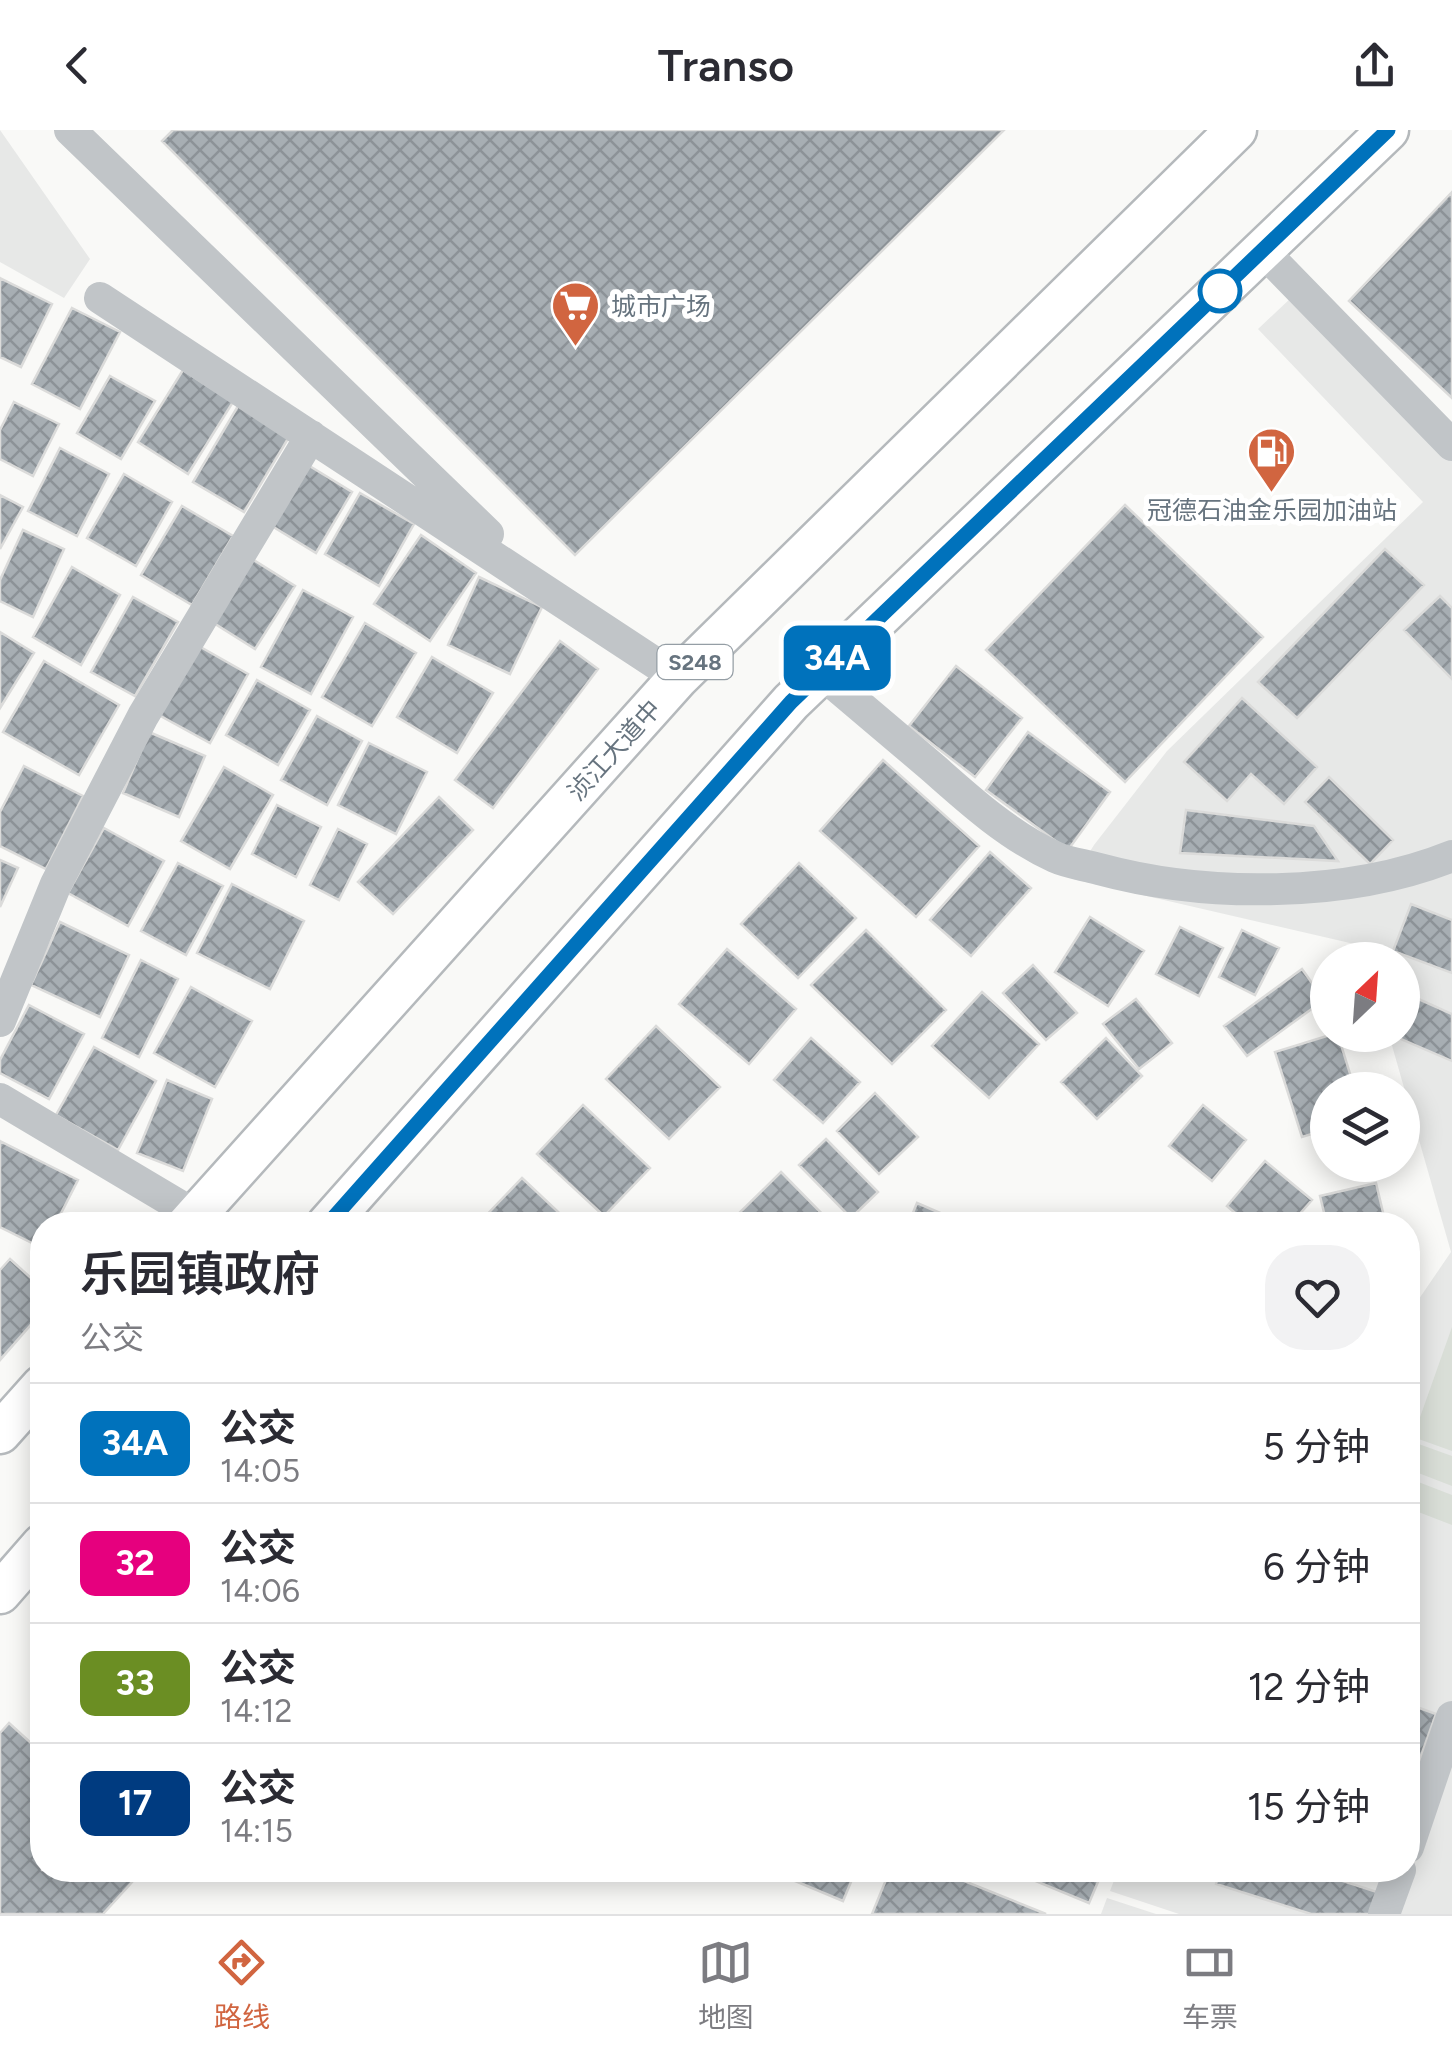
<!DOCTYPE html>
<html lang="zh">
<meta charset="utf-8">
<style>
body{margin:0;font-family:Figtree,"Noto Sans SC",sans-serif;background:#f2f2f3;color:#2b2b33;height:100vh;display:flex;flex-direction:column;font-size:38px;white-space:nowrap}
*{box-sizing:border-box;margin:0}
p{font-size:32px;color:#7c7c81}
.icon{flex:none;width:55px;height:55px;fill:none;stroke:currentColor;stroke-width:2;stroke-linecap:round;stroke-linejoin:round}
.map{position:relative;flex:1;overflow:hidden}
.details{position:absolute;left:30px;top:1082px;width:1390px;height:670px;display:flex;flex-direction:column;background:#fff;border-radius:40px;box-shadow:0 5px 25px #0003}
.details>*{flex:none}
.badge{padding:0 20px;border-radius:15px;font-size:35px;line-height:65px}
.needle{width:65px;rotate:25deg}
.buttons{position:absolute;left:1310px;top:812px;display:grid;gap:20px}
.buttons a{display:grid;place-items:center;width:110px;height:110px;border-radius:50%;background:#fff;box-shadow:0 5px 25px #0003;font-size:50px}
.map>.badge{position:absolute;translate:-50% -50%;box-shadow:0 0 0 5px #fff}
.round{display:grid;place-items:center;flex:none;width:105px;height:105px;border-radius:40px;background:#f2f2f3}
.headline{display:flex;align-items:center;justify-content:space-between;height:170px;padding:0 50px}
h1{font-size:48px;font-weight:600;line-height:75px}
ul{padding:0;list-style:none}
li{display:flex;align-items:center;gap:30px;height:120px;padding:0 50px;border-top:2px solid #e1e1e2}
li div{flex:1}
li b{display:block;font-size:38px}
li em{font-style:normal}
li .badge{min-width:110px;font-weight:700;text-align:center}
header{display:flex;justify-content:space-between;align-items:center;height:130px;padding:0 50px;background:#fff;font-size:45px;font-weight:600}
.dock{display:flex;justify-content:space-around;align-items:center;height:140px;border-top:2px solid #e1e1e2;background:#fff;font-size:28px;color:#7c7c81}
.dock a{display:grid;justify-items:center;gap:5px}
.dock .current{color:#d16540}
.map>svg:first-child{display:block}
.built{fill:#e7e8e7}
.green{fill:#d9ded7}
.building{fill:url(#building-cross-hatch);stroke:#dbdbda;stroke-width:2.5}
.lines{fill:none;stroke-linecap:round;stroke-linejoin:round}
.major-casing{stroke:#b5b9bc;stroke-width:45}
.minor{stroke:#c1c5c8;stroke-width:32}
.major{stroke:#fff;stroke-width:40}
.line-casing{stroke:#fff;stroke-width:22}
.line{stroke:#0072bc;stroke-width:15}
.stop-dot{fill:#fff;stroke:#0072bc;stroke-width:5}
.labels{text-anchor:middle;stroke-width:10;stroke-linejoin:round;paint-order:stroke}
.shield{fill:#fff;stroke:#959ea5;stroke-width:2.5}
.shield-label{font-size:22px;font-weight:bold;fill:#67747f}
.poi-label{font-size:25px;fill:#67747f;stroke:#fff;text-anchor:start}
.street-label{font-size:25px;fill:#67747f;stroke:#fff}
</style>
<header><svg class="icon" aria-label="back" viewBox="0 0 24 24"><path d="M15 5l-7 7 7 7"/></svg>Transo<svg class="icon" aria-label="share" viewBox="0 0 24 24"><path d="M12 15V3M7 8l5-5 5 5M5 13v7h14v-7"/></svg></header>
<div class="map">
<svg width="1452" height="1784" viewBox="0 0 1452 1784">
<defs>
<pattern id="building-cross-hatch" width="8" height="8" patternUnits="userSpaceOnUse" patternTransform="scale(2.5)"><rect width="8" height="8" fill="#a7aeb3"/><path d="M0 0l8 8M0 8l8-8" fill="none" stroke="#8c9297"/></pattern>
</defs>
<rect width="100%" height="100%" fill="#f9f9f7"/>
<path class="built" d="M0,0l90,129 -26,39 -64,-36z
M1310,150l142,148v1486h-273l-69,-23 8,-21h290v-555l43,-63 -62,-217h13v-75h-35l-4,-14 -290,-67 21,-34 73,-94 256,-249 -165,-173z
M1107,1768l49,16h-55z"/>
<path class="green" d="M1452,1197v124l-39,-14z
M1413,1312l39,14v30l-44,-17v-12z
M1408,1348l44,17v30l-44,-17z"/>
<path class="building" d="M173,0h831l-429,425 -413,-414z
M1452,62v206l-103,-97z
M0,148l52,26 -31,63 -21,-10z
M72,178l48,24 -40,77 -48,-25z
M183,240l50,32 -45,72 -50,-32z
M110,246l45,25 -34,58 -44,-26z
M14,272l45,22 -26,52 -33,-17v-29z
M238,276l51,31 -45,75 -51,-30z
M60,318l49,26 -32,62 -49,-25z
M303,332l49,30 -36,61 -49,-30z
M124,344l48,28 -36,64 -49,-28z
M360,363l54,31 -35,62 -54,-32z
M0,365l23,12 -23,42z
M1125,375l138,132 -138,145 -139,-132z
M182,376l51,30 -41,69 -51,-30z
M23,400l41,19 -31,68 -33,-16v-21z
M421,405l55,38 -46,68 -56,-37z
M1385,419l39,36 -127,133 -39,-36z
M249,427l46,29 -40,63 -46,-29z
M72,437l48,28 -39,70 -48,-28z
M479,447l63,30 -32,67 -62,-29z
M303,460l50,27 -42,77 -50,-27z
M1440,466l12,12v71l-48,-49z
M133,467l45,25 -43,74 -44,-24z
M365,493l51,30 -44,73 -50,-29z
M0,502l34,21 -34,55z
M560,511l38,28 -105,139 -38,-28z
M197,515l51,29 -38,69 -53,-29z
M432,527l61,36 -36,60 -60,-36z
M44,531l75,44 -40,70 -76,-43z
M956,536l66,52 -47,59 -66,-51z
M257,550l53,30 -32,55 -52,-30z
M1242,568l75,69 -33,37 -33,-30 -24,27 -43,-39z
M317,586l45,25 -35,64 -46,-25z
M149,602l56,24 -26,61 -56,-24z
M1028,602l82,60 -42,58 -82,-60z
M369,613l58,29 -31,62 -58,-29z
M883,630l96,86 -63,71 -96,-86z
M24,636l59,30 -37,73 -46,-23v-34z
M224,637l49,28 -43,74 -49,-28z
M1329,647l64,63 -23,24 -65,-62z
M439,667l34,33 -80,84 -35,-32z
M277,675l44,22 -25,50 -44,-23z
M1186,680l128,16 24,35 -158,-8z
M104,698l60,33 -36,65 -60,-33z
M338,699l29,15 -28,56 -29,-15z
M990,722l41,36 -60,68 -41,-36z
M0,730l18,8 -18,39z
M178,733l45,23 -37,69 -45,-24z
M799,733l57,55 -58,60 -57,-54z
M232,754l72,37 -34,68 -73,-36z
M1411,774l41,16v53l-59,-22z
M1090,787l54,34 -36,55 -53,-34z
M60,792l69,33 -29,62 -69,-32z
M1180,797l43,21 -24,48 -43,-22z
M866,800l80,80 -54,54 -81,-79z
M1242,800l37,18 -24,47 -36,-18z
M727,819l69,60 -47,55 -70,-60z
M141,830l37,19 -39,78 -37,-19z
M1033,835l44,48 -31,27 -43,-47z
M1302,839l22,31 -77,56 -23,-30z
M191,857l61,34 -37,66 -61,-34z
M982,862l57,52 -50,54 -57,-52z
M1414,867l38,17v47l-56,-24 6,-2v-13z
M1136,869l36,44 -33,26 -36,-45z
M29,875l55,29 -35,65 -49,-26v-13z
M656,896l64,61 -51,52 -63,-60z
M1330,905h8l17,55h-27v39l-26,8 -27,-85z
M811,908l49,44 -37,41 -49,-43z
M1106,908l36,38 -45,43 -36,-37z
M94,917l62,34 -38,69 -62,-35z
M167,950l45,19 -29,72 -46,-18z
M875,963l43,44 -39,37 -42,-43z
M583,975l67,63 -46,48 -67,-62z
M1203,975l43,35 -34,41 -43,-35z
M826,1009l52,53 -27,26 -52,-53z
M0,1011l78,39 -23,45h-13v23l-42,-21z
M1265,1031l47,39 -22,25h-41l-22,-19z
M781,1042l52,53h-106z
M522,1048l50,47h-95z
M1376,1053l10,42h-59l-7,-29z
M917,1073l51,22h-60z
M10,1129l32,29v24l-42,48v-90z
M1414,1576l22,8 -23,64 -5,-2v-54z
M9,1593l33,30v117h101l-40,44h-103v-181z
M769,1740h87l-13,31z
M890,1740h47l109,44h-174z
M1009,1740h94l-14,33z
M1220,1740h89l68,22 -7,22h-59l-95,-30z"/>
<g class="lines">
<defs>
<path id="major" d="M187,1095l491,-547 558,-548
M327,1095l464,-523 597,-572
M0,1303l42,-47
M0,1463l42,-48"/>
</defs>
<use href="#major" class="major-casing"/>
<path class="minor" d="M70,0l418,404
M1262,120l190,195
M100,168l578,380
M821,543c37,31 74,63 111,94 37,33 77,69 123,90 13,6 30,8 44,12 107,29 249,29 353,-13
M0,891l56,-137 87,-168 168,-280
M0,969l195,116
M1408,1717l44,-130
M1384,1784l16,-44"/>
<use href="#major" class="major"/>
</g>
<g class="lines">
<defs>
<path id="line" d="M327,1095l464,-523 597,-572"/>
</defs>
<use href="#line" class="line-casing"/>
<use href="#line" class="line"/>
</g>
<defs>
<symbol id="supermarket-pin" viewBox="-11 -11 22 30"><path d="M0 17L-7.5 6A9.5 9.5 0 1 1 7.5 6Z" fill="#d16540" stroke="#fff"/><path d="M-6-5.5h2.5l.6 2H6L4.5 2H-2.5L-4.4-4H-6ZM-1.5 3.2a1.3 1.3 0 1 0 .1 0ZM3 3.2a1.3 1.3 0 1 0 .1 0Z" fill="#fff"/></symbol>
<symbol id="fuel-pin" viewBox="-11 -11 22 30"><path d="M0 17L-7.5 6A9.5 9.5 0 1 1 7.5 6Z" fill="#d16540" stroke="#fff"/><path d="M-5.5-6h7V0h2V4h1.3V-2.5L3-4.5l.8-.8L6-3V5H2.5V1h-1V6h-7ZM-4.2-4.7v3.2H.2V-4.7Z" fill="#fff"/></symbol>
</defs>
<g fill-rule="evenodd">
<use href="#supermarket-pin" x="548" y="148" width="55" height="75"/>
<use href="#fuel-pin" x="1244" y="294" width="55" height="75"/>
</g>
<circle class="stop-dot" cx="1220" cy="161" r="20"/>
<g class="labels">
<rect class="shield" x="657.5" y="515" width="75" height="34" rx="8"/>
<g class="shield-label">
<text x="695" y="540">S248</text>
</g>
<g class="poi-label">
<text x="611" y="185">城市广场</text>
<text x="1272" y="389" text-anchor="middle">冠德石油金乐园加油站</text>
</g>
<g class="street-label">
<text transform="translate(614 620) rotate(-48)" y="9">浈江大道中</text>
</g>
</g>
</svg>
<div class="buttons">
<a><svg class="needle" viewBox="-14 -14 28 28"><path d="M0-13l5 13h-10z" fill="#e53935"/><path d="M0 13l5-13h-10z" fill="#7c7c81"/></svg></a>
<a><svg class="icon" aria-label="layers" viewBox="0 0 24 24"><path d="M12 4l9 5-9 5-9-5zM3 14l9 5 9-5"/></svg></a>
</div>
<b class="badge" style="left:837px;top:528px;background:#0072bc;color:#fff">34A</b>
<section class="details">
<div class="headline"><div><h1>乐园镇政府</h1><p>公交</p></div><a class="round"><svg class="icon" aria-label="heart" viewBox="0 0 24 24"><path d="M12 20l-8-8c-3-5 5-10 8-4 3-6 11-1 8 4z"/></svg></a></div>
<ul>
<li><span class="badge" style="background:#0072bc;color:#fff">34A</span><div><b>公交</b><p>14:05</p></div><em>5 分钟</em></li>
<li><span class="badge" style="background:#e6007e;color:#fff">32</span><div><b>公交</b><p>14:06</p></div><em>6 分钟</em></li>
<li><span class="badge" style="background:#6b8e23;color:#fff">33</span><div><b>公交</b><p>14:12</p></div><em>12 分钟</em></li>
<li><span class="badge" style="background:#003b80;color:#fff">17</span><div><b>公交</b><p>14:15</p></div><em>15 分钟</em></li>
</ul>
</section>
</div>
<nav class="dock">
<a class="current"><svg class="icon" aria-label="directions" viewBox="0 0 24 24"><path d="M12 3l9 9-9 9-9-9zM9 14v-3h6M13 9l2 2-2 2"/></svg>路线</a>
<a><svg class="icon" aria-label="map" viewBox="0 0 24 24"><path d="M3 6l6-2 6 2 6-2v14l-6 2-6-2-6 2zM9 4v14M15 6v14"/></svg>地图</a>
<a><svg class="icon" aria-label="tickets" viewBox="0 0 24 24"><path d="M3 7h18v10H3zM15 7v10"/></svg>车票</a>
</nav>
